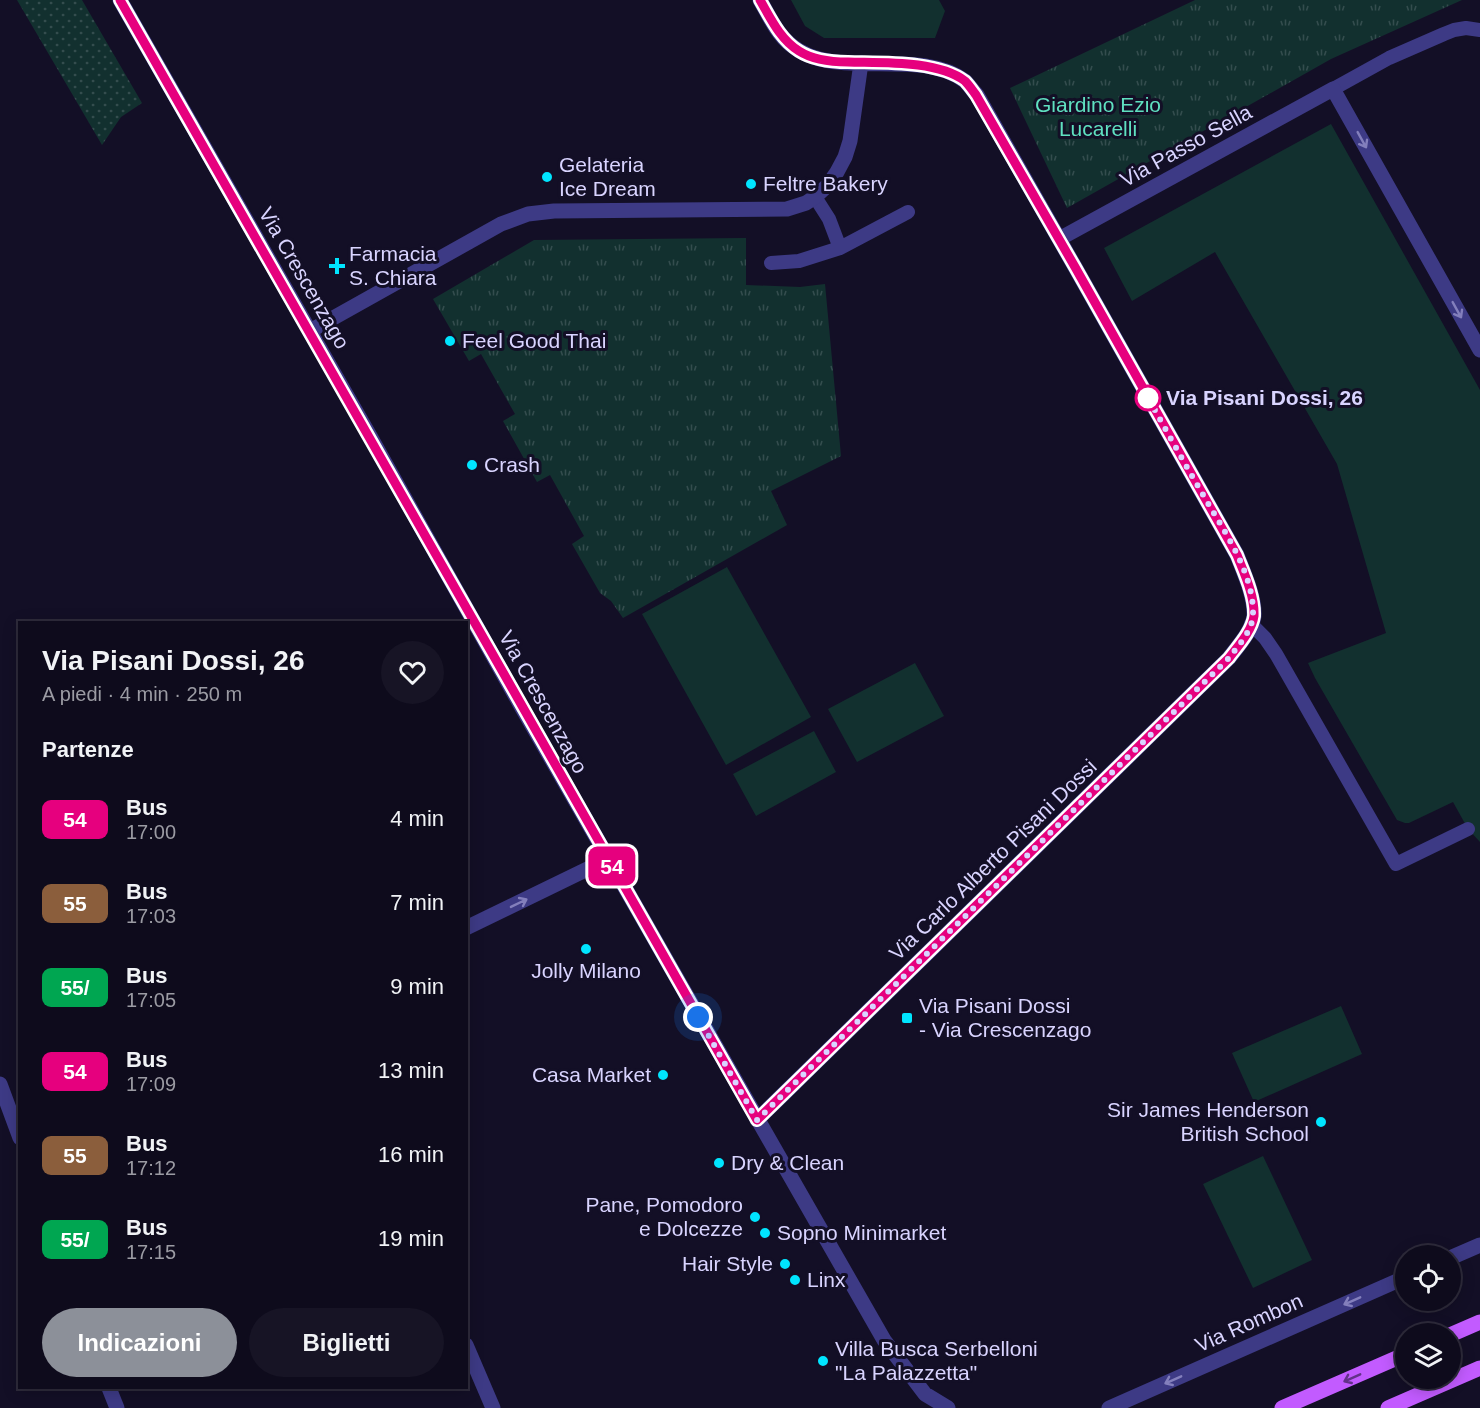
<!DOCTYPE html>
<html lang="it">
<meta charset="utf-8">
<style>
body{margin:0;font-family:Arial,sans-serif;background:#171425;color:#f1f3f6;height:100vh;display:flex;flex-direction:column;font-size:22px;white-space:nowrap}
*{box-sizing:border-box;margin:0}
p{font-size:20px;color:#9b9ba3}
.icon{flex:none;width:33px;height:33px;fill:none;stroke:currentColor;stroke-width:2;stroke-linecap:round;stroke-linejoin:round}
.map{position:relative;flex:1;overflow:hidden}
.panel{position:absolute;left:18px;top:621px;width:450px;height:768px;display:flex;flex-direction:column;background:#0e0b1c;border-radius:0px;box-shadow:0 3px 15px #0003,0 0 0 2px #2e2b3b}
.panel>*{flex:none}
.badge{padding:0 12px;border-radius:9px;font-size:21px;line-height:39px}
.buttons{position:absolute;left:1395px;top:1245px;display:grid;gap:12px}
.buttons a{display:grid;place-items:center;width:66px;height:66px;border-radius:50%;background:#0e0b1c;box-shadow:0 3px 15px #0003,0 0 0 2px #2e2b3b;font-size:30px}
.you{position:absolute;width:30px;height:30px;margin:-15px;border:4px solid #fff;border-radius:50%;background:#1a73e8;box-shadow:0 0 0 9px #1a73e833}
.map>.badge{position:absolute;translate:-50% -50%;box-shadow:0 0 0 3px #fff}
h2{padding:0 24px;font-size:22px;line-height:54px}
.round{display:grid;place-items:center;flex:none;width:63px;height:63px;border-radius:32px;background:#171425}
.headline{display:flex;align-items:center;justify-content:space-between;height:102px;padding:0 24px}
h1{font-size:28px;font-weight:700;line-height:45px}
.button{display:flex;gap:12px;margin-top:auto;padding:12px 24px}
.button a{flex:1;height:69px;border-radius:36px;background:#8c9099;color:#fff;font-size:24px;font-weight:700;line-height:69px;text-align:center}
.button a+a{background:#171425;color:#f1f3f6}
ul{padding:0;list-style:none}
li{display:flex;align-items:center;gap:18px;height:84px;padding:0 24px}
li div{flex:1}
li b{display:block;font-size:22px}
li em{font-style:normal}
li .badge{min-width:66px;font-weight:700;text-align:center}
.map>svg:first-child{display:block}
.grass{fill:#12302f}
.park{fill:url(#park-tufts)}
.garden{fill:url(#garden-dots)}
.lines{fill:none;stroke-linecap:round;stroke-linejoin:round}
.service{stroke:#3d3a85;stroke-width:14}
.minor{stroke:#3d3a85;stroke-width:15}
.primary{stroke:#c25bff;stroke-width:15}
.oneway{stroke:#837fbc}
.oneway2{stroke:#623188}
.line-casing{stroke:#fff;stroke-width:14}
.line{stroke:#e6007e;stroke-width:9}
.walk{stroke:#d9d4ff;stroke-width:6;stroke-dasharray:0 10.8}
.poi-dot{fill:#00e5ff;stroke:#130f26;stroke-width:2}
.stop-dot{fill:#fff;stroke:#e6007e;stroke-width:3}
.labels{text-anchor:middle;stroke-width:6;stroke-linejoin:round;paint-order:stroke}
.park-label{font-size:21px;fill:#5fe0c0;stroke:#130f26}
.street-label{font-size:21px;fill:#d9d4ff;stroke:#130f26}
.poi-label{font-size:21px;fill:#d9d4ff;stroke:#130f26;text-anchor:start}
.stop-label{font-size:21px;font-weight:bold;fill:#d9d4ff;stroke:#130f26;text-anchor:start}
</style>
<div class="map">
<svg width="1480" height="1408" viewBox="0 0 1480 1408">
<defs>
<pattern id="park-tufts" width="24" height="20" patternUnits="userSpaceOnUse" patternTransform="scale(1.5)"><rect width="24" height="20" fill="#12302f"/><path d="M3 7l-1-3M5 7V3M7 7l1-3M15 17l-1-3M17 17v-4M19 17l1-3" fill="none" stroke="#344d4e"/></pattern>
<pattern id="garden-dots" width="8" height="8" patternUnits="userSpaceOnUse" patternTransform="scale(1.5)"><rect width="8" height="8" fill="#12302f"/><path d="M2 2h.1M6 6h.1" fill="none" stroke="#344d4e" stroke-width="1.8" stroke-linecap="round"/></pattern>
</defs>
<rect width="100%" height="100%" fill="#130f26"/>
<path class="grass" d="M791,0h148l6,11 -10,27h-111l-19,-12z
M1331,124l149,266v452l-12,-13 -15,-27 -44,21h-4l-8,-3 -82,-142 -7,-15 78,-30 -49,-169 -122,-212 -83,49 -28,-53z
M727,567l84,150 -85,48 -84,-151z
M915,663l29,53 -87,46 -29,-53z
M814,731l22,41 -80,44 -23,-42z
M1341,1006l21,48 -108,48 -22,-49z
M1263,1156l49,104 -59,28 -50,-104z"/>
<path class="park" d="M1195,0h267l-131,59 -264,149 -57,-120z
M746,238v47l54,2 25,-3 16,172 -70,35 16,34 -164,93 -12,-17 -11,-8 -28,-49 12,-8 -34,-61 -13,7 -34,-61 12,-7 -34,-60 -12,7 -36,-62 101,-59z"/>
<path class="garden" d="M17,0h65l60,103 -21,14 -19,28z"/>
<g class="lines">
<path class="service" d="M1333,89l56,-31 55,-24 10,-4 12,-2 14,2
M840,248l68,-36
M771,263l28,-2 41,-13 -11,-29 -14,-22
M1251,624l14,14 11,16 120,210 72,-35"/>
<path class="minor" d="M120,0l250,436 151,270 363,634 41,54 23,14
M1059,239l274,-150 147,261
M310,331l191,-107 27,-10 26,-3 233,-2 19,-6 9,-6 13,-12 9,-13 8,-15 5,-16 11,-78
M466,928l142,-69
M0,1084l20,54
M757,1120l472,-462c9,-12 23,-27 25,-42 1,-19 -10,-43 -17,-61l-162,-288 -98,-172c-4,-4 -8,-10 -12,-14 -46,-35 -130,1 -174,-36 -14,-11 -22,-29 -31,-45
M1450,1258l30,-13
M466,1345l27,63
M109,1388l8,20
M1109,1408l297,-131"/>
<path class="primary" d="M1450,1335l30,-13
M1282,1408l124,-54
M1388,1408l92,-40"/>
</g>
<defs><path id="oneway-shaft" d="M-6 0H5M1.5-3L5.5 0L1.5 3" fill="none" stroke-width="1.6" stroke-linecap="round" stroke-linejoin="round" transform="scale(1.5)"/></defs>
<g class="oneway">
<use href="#oneway-shaft" transform="translate(1362 140) rotate(61)"/>
<use href="#oneway-shaft" transform="translate(1457 310) rotate(61)"/>
<use href="#oneway-shaft" transform="translate(519 903) rotate(-26)"/>
<use href="#oneway-shaft" transform="translate(1352 1301) rotate(156)"/>
<use href="#oneway-shaft" transform="translate(1173 1380) rotate(156)"/>
</g>
<use class="oneway2" href="#oneway-shaft" transform="translate(1352 1378) rotate(156)"/>
<g class="lines">
<defs>
<path id="line" d="M120,0c215,372 424,747 637,1120l472,-462c9,-12 23,-27 25,-42 1,-20 -10,-43 -17,-61l-162,-288 -99,-172c-3,-4 -7,-10 -11,-14 -28,-21 -84,-18 -117,-19 -17,0 -35,-2 -49,-11 -19,-12 -28,-32 -39,-51"/>
</defs>
<use href="#line" class="line-casing"/>
<use href="#line" class="line"/>
<path class="walk" d="M698,1017l59,103 472,-462c9,-12 24,-28 24,-44 1,-42 -31,-86 -51,-121 -19,-32 -37,-65 -55,-97l1,2"/>
</g>
<g class="poi-dot">
<circle cx="547" cy="177" r="6"/>
<circle cx="751" cy="184" r="6"/>
<path d="M334 257h6v6h6v6h-6v6h-6v-6h-6v-6h6z"/>
<circle cx="450" cy="341" r="6"/>
<circle cx="472" cy="465" r="6"/>
<circle cx="586" cy="949" r="6"/>
<rect x="901" y="1012" width="12" height="12" rx="3"/>
<circle cx="663" cy="1075" r="6"/>
<circle cx="1321" cy="1122" r="6"/>
<circle cx="719" cy="1163" r="6"/>
<circle cx="755" cy="1217" r="6"/>
<circle cx="765" cy="1233" r="6"/>
<circle cx="785" cy="1264" r="6"/>
<circle cx="795" cy="1280" r="6"/>
<circle cx="823" cy="1361" r="6"/>
</g>
<circle class="stop-dot" cx="1148" cy="398" r="12"/>
<g class="labels">
<g class="park-label">
<text x="1098" y="112">Giardino Ezio<tspan x="1098" dy="24">Lucarelli</tspan></text>
</g>
<g class="street-label">
<text transform="translate(1186 146) rotate(-29)" y="7">Via Passo Sella</text>
<text transform="translate(304 278) rotate(60)" y="7">Via Crescenzago</text>
<text transform="translate(543 702) rotate(61)" y="7">Via Crescenzago</text>
<text transform="translate(993 860) rotate(-44)" y="7">Via Carlo Alberto Pisani Dossi</text>
<text transform="translate(1249 1323) rotate(-24)" y="7">Via Rombon</text>
</g>
<g class="poi-label">
<text x="559" y="172">Gelateria<tspan x="559" dy="24">Ice Dream</tspan></text>
<text x="763" y="191">Feltre Bakery</text>
<text x="349" y="261">Farmacia<tspan x="349" dy="24">S. Chiara</tspan></text>
<text x="462" y="348">Feel Good Thai</text>
<text x="484" y="472">Crash</text>
<text x="586" y="978" text-anchor="middle">Jolly Milano</text>
<text x="919" y="1013">Via Pisani Dossi<tspan x="919" dy="24">- Via Crescenzago</tspan></text>
<text x="651" y="1082" text-anchor="end">Casa Market</text>
<text x="1309" y="1117" text-anchor="end">Sir James Henderson<tspan x="1309" dy="24">British School</tspan></text>
<text x="731" y="1170">Dry &amp; Clean</text>
<text x="743" y="1212" text-anchor="end">Pane, Pomodoro<tspan x="743" dy="24">e Dolcezze</tspan></text>
<text x="777" y="1240">Sopno Minimarket</text>
<text x="773" y="1271" text-anchor="end">Hair Style</text>
<text x="807" y="1287">Linx</text>
<text x="835" y="1356">Villa Busca Serbelloni<tspan x="835" dy="24">"La Palazzetta"</tspan></text>
</g>
<g class="stop-label">
<text x="1166" y="405">Via Pisani Dossi, 26</text>
</g>
</g>
</svg>
<div class="buttons">
<a><svg class="icon" aria-label="locate" viewBox="0 0 24 24"><circle cx="12" cy="12" r="6"/><path d="M12 2v4M12 18v4M2 12h4M18 12h4"/></svg></a>
<a><svg class="icon" aria-label="layers" viewBox="0 0 24 24"><path d="M12 4l9 5-9 5-9-5zM3 14l9 5 9-5"/></svg></a>
</div>
<div class="you" style="left:698px;top:1017px"></div>
<b class="badge" style="left:612px;top:866px;background:#e6007e;color:#fff">54</b>
<section class="panel">
<div class="headline"><div><h1>Via Pisani Dossi, 26</h1><p>A piedi · 4 min · 250 m</p></div><a class="round"><svg class="icon" aria-label="heart" viewBox="0 0 24 24"><path d="M12 20l-8-8c-3-5 5-10 8-4 3-6 11-1 8 4z"/></svg></a></div>
<h2>Partenze</h2>
<ul>
<li><span class="badge" style="background:#e6007e;color:#fff">54</span><div><b>Bus</b><p>17:00</p></div><em>4 min</em></li>
<li><span class="badge" style="background:#8b5e3c;color:#fff">55</span><div><b>Bus</b><p>17:03</p></div><em>7 min</em></li>
<li><span class="badge" style="background:#00a651;color:#fff">55/</span><div><b>Bus</b><p>17:05</p></div><em>9 min</em></li>
<li><span class="badge" style="background:#e6007e;color:#fff">54</span><div><b>Bus</b><p>17:09</p></div><em>13 min</em></li>
<li><span class="badge" style="background:#8b5e3c;color:#fff">55</span><div><b>Bus</b><p>17:12</p></div><em>16 min</em></li>
<li><span class="badge" style="background:#00a651;color:#fff">55/</span><div><b>Bus</b><p>17:15</p></div><em>19 min</em></li>
</ul>
<div class="button"><a>Indicazioni</a><a>Biglietti</a></div>
</section>
</div>
